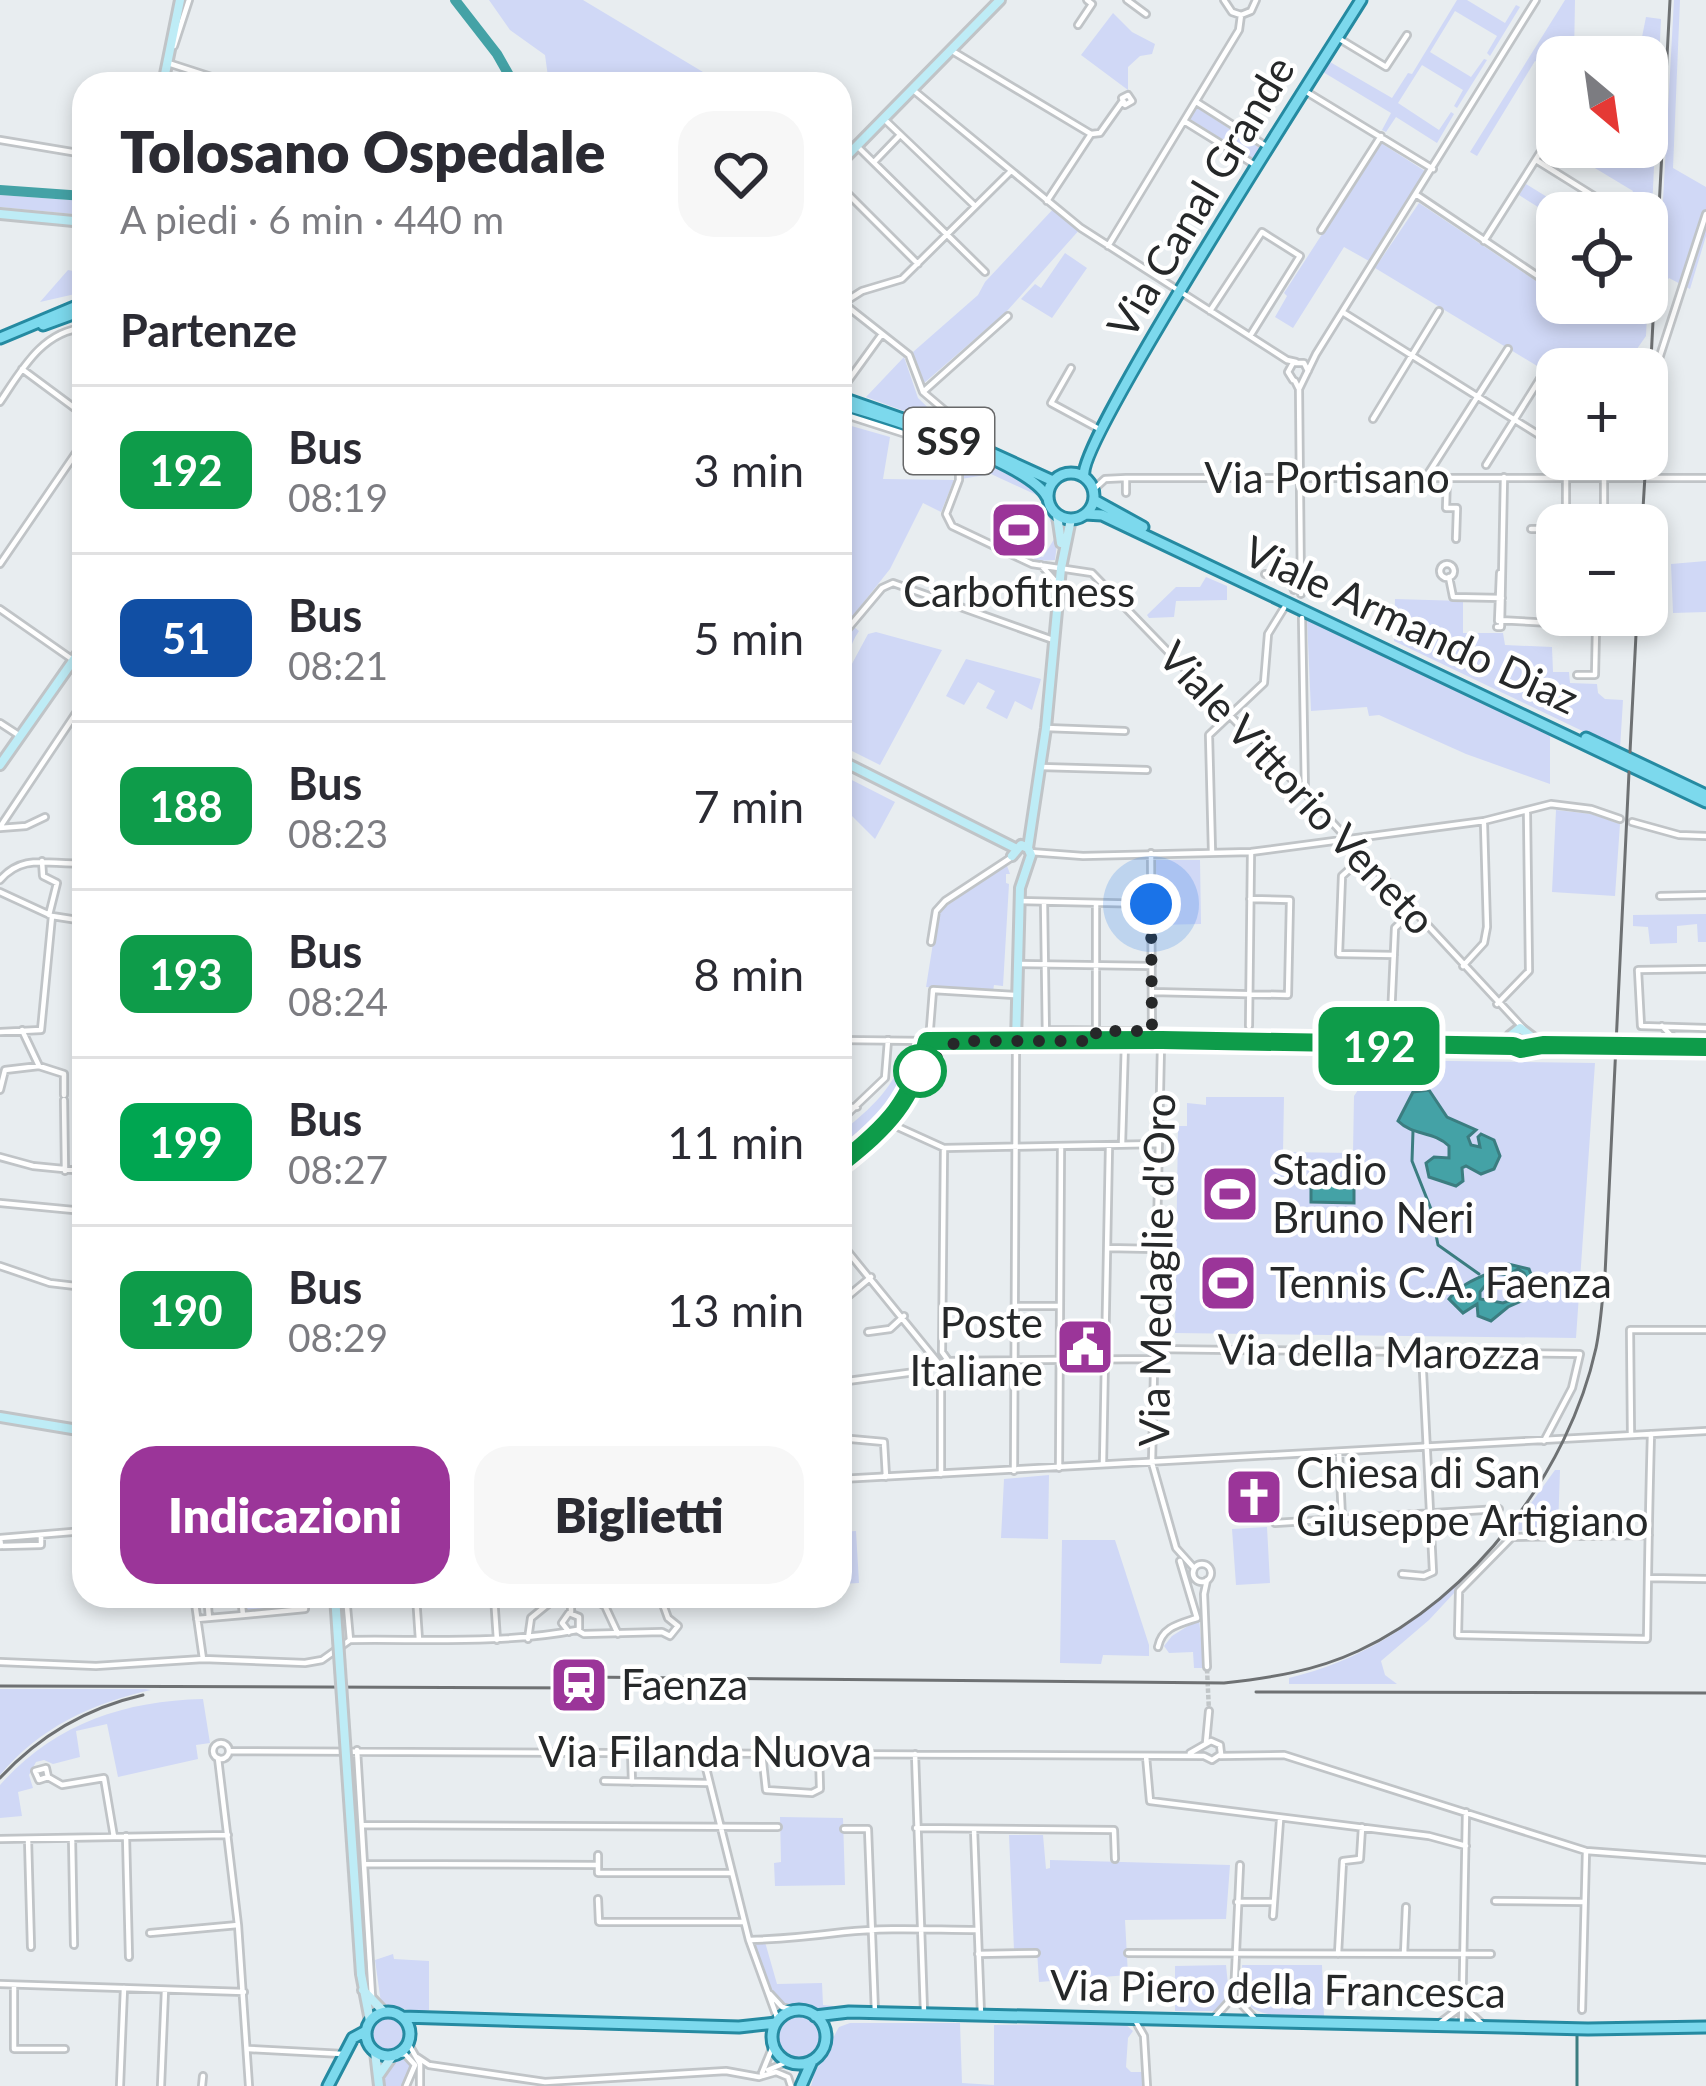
<!DOCTYPE html>
<html lang="it">
<meta charset="utf-8">
<style>
body{margin:0;font-family:Lato,sans-serif;background:#f7f7f7;color:#2b2b33;height:100vh;display:flex;flex-direction:column;font-size:45px;white-space:nowrap}
*{box-sizing:border-box;margin:0}
p{font-size:39px;color:#7c7c81}
.icon{flex:none;width:66px;height:66px;fill:none;stroke:currentColor;stroke-width:2;stroke-linecap:round;stroke-linejoin:round}
.map{position:relative;flex:1;overflow:hidden}
.side{position:absolute;left:72px;top:72px;width:780px;height:1536px;display:flex;flex-direction:column;background:#fff;border-radius:36px;box-shadow:0 6px 18px #0003}
.side>*{flex:none}
.badge{padding:0 24px;border-radius:18px;font-size:42px;line-height:78px}
.needle{width:78px;rotate:151deg}
.buttons{position:absolute;left:1536px;top:36px;display:grid;gap:24px}
.buttons a{display:grid;place-items:center;width:132px;height:132px;border-radius:24px;background:#fff;box-shadow:0 6px 18px #0003;font-size:60px}
.you{position:absolute;width:60px;height:60px;margin:-30px;border:9px solid #fff;border-radius:50%;background:#1a73e8;box-shadow:0 0 0 18px #1a73e833}
.map>.badge{position:absolute;translate:-50% -50%;box-shadow:0 0 0 6px #fff}
h2{padding:0 48px;font-size:45px;line-height:108px}
.round{display:grid;place-items:center;flex:none;width:126px;height:126px;border-radius:36px;background:#f7f7f7}
.head{display:flex;align-items:center;justify-content:space-between;height:204px;padding:0 48px}
h1{font-size:57px;font-weight:800;line-height:90px}
.action{display:flex;gap:24px;margin-top:auto;padding:24px 48px}
.action a{flex:1;height:138px;border-radius:36px;background:#9b3599;color:#fff;font-size:48px;font-weight:800;line-height:138px;text-align:center}
.action a+a{background:#f7f7f7;color:#2b2b33}
ul{padding:0;list-style:none}
li{display:flex;align-items:center;gap:36px;height:168px;padding:0 48px;border-top:3px solid #e1e1e2}
li div{flex:1}
li b{display:block;font-size:45px}
li em{font-style:normal}
li .badge{min-width:132px;font-weight:700;text-align:center}
.map>svg:first-child{display:block}
.green{fill:#d0d8f6}
.water{fill:#44a2a6;stroke:#3b7d80;stroke-width:3;fill-rule:evenodd}
.lines{fill:none;stroke-linecap:round;stroke-linejoin:round}
.stream{stroke:#3b7d80;stroke-width:3}
.river{stroke:#44a2a6;stroke-width:10}
.street-tunnel{stroke:#c1c6c8;stroke-width:4.5;stroke-dasharray:4.5 2;stroke-linecap:butt}
.street-casing{stroke:#c0c4c7;stroke-width:10}
.secondary-casing{stroke:#c0c4c7;stroke-width:14}
.primary-casing{stroke:#258aa1;stroke-width:15}
.street{stroke:#fff;stroke-width:4.5}
.secondary{stroke:#beecf6;stroke-width:8}
.primary{stroke:#7cd9ed;stroke-width:9}
.rail{stroke:#6e7173;stroke-width:3}
.secondary-bridge-casing{stroke:#c0c4c7;stroke-width:14;stroke-linecap:butt}
.secondary-bridge{stroke:#beecf6;stroke-width:8}
.line-casing{stroke:#fff;stroke-width:27}
.line{stroke:#0e9c4a;stroke-width:18}
.walk{stroke:#262829;stroke-width:12;stroke-dasharray:0 21.6}
.stop-dot{fill:#fff;stroke:#0e9c4a;stroke-width:6}
.labels{text-anchor:middle;stroke-width:9;stroke-linejoin:round;paint-order:stroke}
.shield{fill:#fff;stroke:#676869;stroke-width:3}
.shield-label{font-size:39px;font-weight:bold;fill:#262829}
.street-label{font-size:42px;fill:#262829;stroke:#fff}
.poi-label{font-size:42px;fill:#262829;stroke:#fff;text-anchor:start}
</style>
<div class="map">
<svg width="1706" height="2086" viewBox="0 0 1706 2086">
<rect width="100%" height="100%" fill="#e8edf0"/>
<path class="green" d="M489,0h94l140,84h-174l-4,-29 -35,-25z
M1457,0h10l38,23 11,-18 4,2 -30,49 -3,-3 10,-17 -42,-25 -25,41 41,25 13,-18 3,1 -30,48 -3,-2 9,-16 -41,-25 -24,38 41,27 12,-18 3,2 -17,29 -41,-26 -10,15 -4,-2 9,-17 -68,-41 7,-10 62,36 16,-25 4,1z
M1565,0h10l-1,57h-17v16l-22,-12 -58,95 -7,-4z
M1674,0h6l-7,168 33,19v49l-16,53 -21,-11 -11,14z
M1113,13l19,19 23,12 -3,10 -12,2 -12,11v23l-47,-35z
M1646,17l15,2 -15,317 -23,33h-66v9l-182,-110 44,-65 138,92v8h90v-90h-15l-6,-8 7,-14 -73,-44h24l28,17 8,-13 8,4 5,-8h14v-90h-9z
M1197,108l63,40 -7,11 -63,-40z
M1381,143l44,28 -56,90 -25,-14 -51,81 -18,-11 12,-21 -3,-3z
M1526,184l47,29h-16v6l-38,-24z
M0,195l84,6v14l-84,-8z
M1055,207l26,21 -74,83 -84,73 -10,-32 65,-57 7,-13z
M1065,253l22,15 -35,50 -31,-19 14,-15 6,4z
M68,270l16,3v19l-44,10z
M904,357l14,41 30,29 -82,-30z
M848,425l42,12 -7,42 71,1 -13,32 -18,-9 -33,66 -42,53 11,9c-11,15 -10,32 -19,49v-228z
M953,447l89,44 17,36 -4,33 -19,1 -5,-6 12,2 13,-21 -15,-39 -50,-23 -30,5 2,-17z
M1706,561v51l-33,1 -2,-49z
M1206,577l21,9v14l-51,1 -2,16 -25,1 -2,-3 29,-28h24z
M1395,599l68,2v32h40l2,12 47,2 1,25h16l1,11 27,1 1,9 7,6 18,1 -3,49 -226,-108z
M1307,618l243,114v52l-84,-30 -87,-39 -10,1 -2,-9 -56,4z
M876,632l66,18 -62,115 -40,-20v-29l6,-12 -6,-5v-13l28,-52z
M966,659l75,20 -9,31 -17,-9 -8,18 -21,-11 9,-17 -17,-9 -14,23 -18,-9z
M842,775l53,27 -20,37 -35,-35z
M1556,810l35,4 29,10 -5,72 -63,-4z
M1156,860h44l1,64 -44,1z
M1006,863l4,11h-4v9l3,1 -6,102 -9,-1 -1,6 -67,-4 12,-75z
M1706,914v28h-8l-1,-18 -20,2v17l-27,1 -2,-17 -15,-1v-11z
M904,1050l11,5c-16,57 -30,66 -75,103v-25c30,-23 58,-49 64,-83z
M1378,1060l217,3 -19,275 -401,-5 3,-207h9v-23l19,2v-8h78l-1,55 70,1 1,-57z
M1555,1470h5l-2,59 -47,2z
M1049,1475l-1,64 -47,-1 3,-59z
M1267,1527l3,56 -34,2 -4,-56z
M856,1531l3,52 -19,1v-52z
M1062,1540h53l34,105v11l-46,-1 -2,9 -41,-1z
M1467,1575l2,2 -40,43 -48,41 4,14 12,9h-108v-6c71,-17 126,-53 178,-103z
M243,1596h58l1,12 -57,6z
M1199,1619l5,49h-10l-1,-16 -24,1 -5,-7 8,-10z
M0,1689h145l6,1c-59,13 -112,38 -151,85z
M203,1699l7,44 -14,2 2,14 -80,18 -11,-53 -31,7 4,26 -27,7 -9,-4 -8,2 -7,13 4,13 -15,4 4,24 -22,2v-33c54,-61 123,-84 203,-86z
M780,1817l63,1 2,67 -70,1 -1,-23 7,-1z
M1009,1835h34l3,34 4,-1v-8l180,5 -4,54 -101,1 3,55 -89,7 -2,-32h-23z
M754,1941l11,1 12,42 45,-1 1,22 10,1v5l-45,-4 -9,-6 -13,-17z
M393,1954l1,5 35,2v49l-12,2 -36,-9 -6,-43z
M1226,1965l3,30 -11,16h-43v-45z
M1242,1965h80l2,51c-22,-1 -74,7 -80,-21 -3,-9 -1,-20 -2,-30z
M778 2037a21 21 0 1 1 42 0a21 21 0 1 1-42 0Z
M371 2034a17 17 0 1 1 34 0a17 17 0 1 1-34 0Z
M850,2023h110l2,60 32,2v-60l130,-2 9,8 -5,7 -2,29 5,5h11l1,14h-332l4,-15 17,-23 1,-10 6,-11z
M398,2058l11,1 4,7 -9,20h-21l2,-16z"/>
<path class="water" d="M1429,1090l18,27 29,13 -8,7 3,8 9,2 -2,-10 3,-3 13,6 6,16 -6,13 -13,5 -15,-8 -4,2 1,13 -7,5 -27,-9 -3,-14 8,-6 15,1v-12c-15,-15 -36,-10 -51,-25l15,-29z
M1311,1184l43,1v18l-43,-1z
M1508,1264l21,5 7,18 -4,9 -24,11 -17,14 -13,-5 -1,-12 -14,9 -14,-14c14,-19 40,-24 59,-35zM1518,1269l6,4 7,16 -3,5 -25,9 -23,-4v-7l15,-19 13,2z"/>
<g class="lines">
<path class="stream" d="M1413,1131l-1,30 19,48 7,36 41,29
M1577,2086v-52"/>
<path class="river" d="M455,0l42,54 17,30
M0,190l84,6"/>
<path class="street-tunnel" d="M1207,1669l2,42"/>
<defs>
<path id="street" d="M1127,0l19,14
M1224,0l8,12 9,3 10,-4 5,-11
M1078,25l14,-21 -5,-4
M1338,38l48,29 21,-32
M174,46l15,-46
M954,52l137,82 -44,67
M168,63l65,21
M912,89l169,139 206,132 9,2
M1305,91l128,78
M1128,95l4,6 -7,4 -3,-7z
M1198,103l71,45
M884,119l91,87
M1184,121l71,44
M1091,134l9,-1 22,-31
M0,140l84,14
M857,146l128,126
M1536,160l85,53
M875,161l25,-26
M840,186l78,78
M1417,195l134,90
M1321,230l60,-94
M1484,241l73,-115
M1108,246l131,-216 2,-15
M843,303l66,52 14,37 32,27 23,11
M840,305l22,-14 40,-12 109,-108
M1210,311l52,-79 38,24 -50,80
M1344,313l203,127 10,-15
M1071,368l-20,35 50,27
M22,369l62,46
M1293,380l-5,-8 5,-9h11l4,8
M1295,381l4,8 2,205
M1299,389l17,-35 220,-354
M840,392l42,-58
M923,392l85,-76
M0,402c21,-31 42,-71 84,-74
M840,413l75,24 39,19 5,9v15l-13,34 6,12 80,38 60,9 213,220 218,235
M1373,419l66,-108
M1486,465l57,-91
M1651,476l6,-111 49,-151
M1426,477l82,-128
M1447,477l-1,31h11l-1,31
M1126,478v15
M1604,478v43
M1093,490l12,-11 21,-1h580
M1566,520l54,1 3,4
M1566,525v-48
M1531,529h26
M0,564l84,-123
M1440 571a7 7 0 1 1 14 0a7 7 0 1 1-14 0Z
M1041,565l16,18
M1265,574l24,4 5,12
M1449,577l4,20 49,1
M0,609l73,51
M1302,618l3,175
M1498,620l54,3 14,-8
M1498,621l2,-48
M1497,627h4l3,-150
M840,638l42,-50 11,-5 160,57
M1577,675h18l1,-47 -12,-13
M0,723l20,13
M1046,728l79,3
M1041,767l106,3
M1632,822l47,13 27,1
M0,827l84,-126
M0,828l26,-2 19,-9
M1030,852l53,4 168,-4 233,-31 67,-17 40,5 29,10
M1212,852l-3,-117 55,-52 4,-49 16,-26
M1151,853l1,187
M1363,857l-21,19 -3,78 55,1
M42,861l1,15 14,7 -8,32
M0,880c24,-28 51,-14 84,-17
M0,892l52,24 32,5
M1660,896l46,-1
M1019,901l132,3
M1044,902l2,138
M931,942l5,-31 9,-10 67,-44
M1019,964l133,2
M1463,966l21,-23 3,-16 -3,-103
M1706,969l-68,1 3,56 65,2
M1152,992l136,3 2,-95 -40,-1
M1497,1004l32,-33 -2,-158
M1249,1026l2,-174
M1662,1026l17,18
M22,1030l17,36
M1045,1030l107,1
M0,1032l41,-2 11,-114
M840,1040l87,1
M1390,1040l5,-112 18,-17
M929,1041l4,-51 81,5
M1096,1041v-138
M1161,1045l-9,418 24,85 18,20
M0,1090l5,-20 34,-4 25,8v21
M64,1100l1,71
M840,1107h17
M840,1121l45,-43 3,-38
M889,1123l55,25 215,-4
M1122,1144l3,-102
M0,1157l33,9 51,5
M0,1203l84,8
M840,1242l100,123
M1107,1248l48,1
M0,1266l50,17 34,4
M840,1303l31,-26
M1015,1306h43
M868,1332l22,-3 14,-13
M1154,1349l426,5 -8,34 -28,53
M946,1361l208,-2
M840,1382l75,-10 19,-7
M1631,1435l-1,-105h76
M840,1438l44,4 2,35
M1339,1452l3,67
M1103,1464l6,-318
M1059,1468l2,-320
M1014,1471l2,-427
M941,1474v-109l6,-6 -5,-7 2,-204
M840,1479l866,-48
M1275,1523l224,-14
M1649,1535l-137,2 -53,54 -1,44 189,4c1,-69 2,-137 4,-205
M1,1546l-1,-8 84,-7
M3,1546l38,-1v-10
M1193 1573a9 9 0 1 1 18 0a9 9 0 1 1-18 0Z
M1402,1574l22,2 9,-4 -11,-220
M1648,1578l58,1
M194,1596l9,63
M207,1596l2,22
M346,1596l4,44
M416,1596l3,44
M494,1596l3,44
M571,1596v17
M588,1596l17,10 13,28
M660,1596l8,22
M243,1615l62,-6 -1,-13
M197,1619l46,-4 -2,-19
M569,1632l-7,-9 7,-10 10,4v12
M528,1639l3,-21 27,-22
M350,1640c76,-1 154,4 227,-10l7,4 78,-2 8,4 8,-10 -10,-8
M1158,1647c4,-20 21,-23 39,-29l-17,-57
M0,1662l96,4 107,-7 102,4 17,-3 28,-20
M1207,1667l-3,-73 3,-14
M1206,1743l3,-32
M213 1751a8 8 0 1 1 16 0a8 8 0 1 1-16 0Z
M357,1750l15,246
M229,1751l975,5 8,4 9,-6 -1,-9
M631,1752l1,30
M702,1752l47,188 29,80
M762,1753l4,37 46,3 8,-4 -1,-36
M1190,1753l21,-12 9,4
M915,1754l9,258
M1146,1756l4,45 279,35 37,10
M1220,1756l64,-1 302,96 120,9
M218,1758l20,167 11,161
M48,1777l-2,-9 -11,3 4,9 9,-3 14,8 42,-7 10,59
M604,1781l104,2
M362,1825l416,2
M916,1828l198,2 1,29
M844,1829h24l7,184
M974,1829l7,186
M126,1836l3,121
M72,1838l2,107
M0,1839l228,-4
M28,1839l3,108
M598,1855v18h133
M365,1864l233,1
M1240,1865l-6,131 21,23
M598,1899l1,23h145
M1495,1901l89,1
M1237,1902h37l6,-82
M1273,1916l1,-14
M150,1933l88,-8
M750,1940c33,-1 62,-4 94,-8 44,-5 89,-2 133,-2
M1128,1953l363,1
M978,1954l58,-1
M1338,1954l5,-93 17,-2 2,-32
M1404,1954l2,-47
M0,1984l244,8
M14,1985v64h51
M770,1994l12,13 12,3
M1465,2008l16,15
M1582,2010l4,-159
M1214,2018l20,-22
M1136,2022l8,14 3,50
M1441,2022l20,-15
M1462,2025l4,-213
M408,2043l12,21v22
M249,2049l94,5
M395,2055l10,-1 10,11 -9,21
M417,2057l12,8 116,17 181,-11 33,6 17,-5 12,5 3,9
M768,2070l19,-8
M762,2073l11,-27
M120,2086l4,-98
M161,2086l4,-96
M202,2086l1,-10"/>
<path id="secondary" d="M163,84l17,-84
M840,163l160,-163
M0,214l84,8
M1057,515l4,28
M840,760l175,88
M0,765l84,-120
M1028,848l18,-120 15,-160 10,-49
M1012,856l9,-11 7,3 3,7 -11,33 -4,154
M1513,1045l-3,-9 10,-8 21,16
M840,1164c47,-38 72,-62 87,-123l234,-1 352,5 8,4 22,-4 163,2
M0,1417l84,14
M361,1974l9,47
M363,1990l21,22
M375,2052l4,34
M379,2075l14,-20"/>
<path id="primary" d="M43,325l41,-15
M0,338l84,-35
M840,397l123,43 90,41
M840,404c42,12 189,58 207,93
M1048 496a23 23 0 1 1 46 0a23 23 0 1 1-46 0Z
M1084,476c-7,-34 241,-418 277,-476
M1094,500l49,27
M1085,514l17,1 604,287
M1586,738l120,57
M772 2037a27 27 0 1 1 54 0a27 27 0 1 1-54 0Z
M366 2034a22 22 0 1 1 44 0a22 22 0 1 1-44 0Z
M815,2016l34,-4 739,17 118,-2
M402,2017l337,10 37,-4
M328,2086l25,-48 13,-7
M801,2086l11,-25"/>
</defs>
<use href="#street" class="street-casing"/>
<use href="#secondary" class="secondary-casing"/>
<use href="#primary" class="primary-casing"/>
<use href="#street" class="street"/>
<use href="#secondary" class="secondary"/>
<use href="#primary" class="primary"/>
<path class="rail" d="M1647,435l23,-435
M1642,525l4,-66
M1630,752l7,-137
M582,1677l642,6c46,-5 91,-12 134,-32 115,-53 211,-180 238,-303 5,-24 6,-49 9,-73l24,-503
M0,1686l602,2
M1256,1692l450,1
M0,1778c39,-42 86,-70 143,-83"/>
<defs>
<path id="secondary-bridge" d="M335,1596l26,378"/>
</defs>
<use href="#secondary-bridge" class="secondary-bridge-casing"/>
<use href="#secondary-bridge" class="secondary-bridge"/>
</g>
<g class="lines">
<defs>
<path id="line" d="M840,1164c48,-38 72,-62 87,-123l235,-1 351,6 8,3 22,-4 163,2"/>
</defs>
<use href="#line" class="line-casing"/>
<use href="#line" class="line"/>
<path class="walk" d="M920,1071l37,-30h139v-10h56l-1,-127"/>
</g>
<defs>
<symbol id="stadium-square" viewBox="-11 -11 22 22"><rect x="-9" y="-9" width="18" height="18" rx="4" fill="#9b3599" stroke="#fff"/><path d="M0-5a6.5 5 0 1 0 0 10a6.5 5 0 1 0 0-10ZM-3.5-1.8h7v3.6h-7Z" fill="#fff"/></symbol>
<symbol id="civic-square" viewBox="-11 -11 22 22"><rect x="-9" y="-9" width="18" height="18" rx="4" fill="#9b3599" stroke="#fff"/><path d="M-.6-6.5H3V-4.5H.6V-3L4-1V1h2V6H-6V1h2V-1L-.6-3ZM-1.2 2.5V6h2.4V2.5Z" fill="#fff"/></symbol>
<symbol id="church-square" viewBox="-11 -11 22 22"><rect x="-9" y="-9" width="18" height="18" rx="4" fill="#9b3599" stroke="#fff"/><path d="M-1.2-6h2.4v3.5h3.3v2.4h-3.3V6h-2.4V-.1h-3.3v-2.4h3.3Z" fill="#fff"/></symbol>
<symbol id="station-square" viewBox="-11 -11 22 22"><rect x="-9" y="-9" width="18" height="18" rx="4" fill="#9b3599" stroke="#fff"/><path d="M-3-6H3Q5-6 5-4V2Q5 4 3 4L4.5 6H3L1.5 4h-3L-3 6H-4.5L-3 4Q-5 4-5 2V-4Q-5-6-3-6ZM-3.5-4v3h7v-3ZM-3.5 1v1.5H-2V1ZM2 1v1.5H3.5V1Z" fill="#fff"/></symbol>
</defs>
<g fill-rule="evenodd">
<use href="#stadium-square" x="986" y="497" width="66" height="66"/>
<use href="#stadium-square" x="1197" y="1161" width="66" height="66"/>
<use href="#stadium-square" x="1195" y="1250" width="66" height="66"/>
<use href="#civic-square" x="1052" y="1314" width="66" height="66"/>
<use href="#church-square" x="1221" y="1464" width="66" height="66"/>
<use href="#station-square" x="546" y="1652" width="66" height="66"/>
</g>
<circle class="stop-dot" cx="920" cy="1071" r="24"/>
<g class="labels">
<rect class="shield" x="904" y="408" width="90" height="66" rx="9"/>
<g class="shield-label">
<text x="949" y="455">SS9</text>
</g>
<g class="street-label">
<text transform="translate(1201 197) rotate(-59)" y="15">Via Canal Grande</text>
<text x="1327" y="493">Via Portisano</text>
<text transform="translate(1411 625) rotate(25)" y="15">Viale Armando Diaz</text>
<text transform="translate(1297 788) rotate(47)" y="15">Viale Vittorio Veneto</text>
<text transform="translate(1157 1270) rotate(-89)" y="15">Via Medaglie d'Oro</text>
<text transform="translate(1379 1352) rotate(1)" y="15">Via della Marozza</text>
<text x="705" y="1767">Via Filanda Nuova</text>
<text transform="translate(1278 1989) rotate(1)" y="15">Via Piero della Francesca</text>
</g>
<g class="poi-label">
<text x="1019" y="607" text-anchor="middle">Carbofitness</text>
<text x="1272" y="1185">Stadio<tspan x="1272" dy="48">Bruno Neri</tspan></text>
<text x="1270" y="1298">Tennis C.A. Faenza</text>
<text x="1043" y="1338" text-anchor="end">Poste<tspan x="1043" dy="48">Italiane</tspan></text>
<text x="1296" y="1488">Chiesa di San<tspan x="1296" dy="48">Giuseppe Artigiano</tspan></text>
<text x="621" y="1700">Faenza</text>
</g>
</g>
</svg>
<div class="buttons">
<a><svg class="needle" viewBox="-14 -14 28 28"><path d="M0-13l5 13h-10z" fill="#e53935"/><path d="M0 13l5-13h-10z" fill="#7c7c81"/></svg></a>
<a><svg class="icon" aria-label="locate" viewBox="0 0 24 24"><circle cx="12" cy="12" r="6"/><path d="M12 2v4M12 18v4M2 12h4M18 12h4"/></svg></a>
<a>+</a>
<a>−</a>
</div>
<div class="you" style="left:1151px;top:904px"></div>
<b class="badge" style="left:1379px;top:1046px;background:#0e9c4a;color:#fff">192</b>
<section class="side">
<div class="head"><div><h1>Tolosano Ospedale</h1><p>A piedi · 6 min · 440 m</p></div><a class="round"><svg class="icon" aria-label="heart" viewBox="0 0 24 24"><path d="M12 20l-8-8c-3-5 5-10 8-4 3-6 11-1 8 4z"/></svg></a></div>
<h2>Partenze</h2>
<ul>
<li><span class="badge" style="background:#0e9c4a;color:#fff">192</span><div><b>Bus</b><p>08:19</p></div><em>3 min</em></li>
<li><span class="badge" style="background:#114fa4;color:#fff">51</span><div><b>Bus</b><p>08:21</p></div><em>5 min</em></li>
<li><span class="badge" style="background:#0e9c4a;color:#fff">188</span><div><b>Bus</b><p>08:23</p></div><em>7 min</em></li>
<li><span class="badge" style="background:#0e9c4a;color:#fff">193</span><div><b>Bus</b><p>08:24</p></div><em>8 min</em></li>
<li><span class="badge" style="background:#00a651;color:#fff">199</span><div><b>Bus</b><p>08:27</p></div><em>11 min</em></li>
<li><span class="badge" style="background:#0e9c4a;color:#fff">190</span><div><b>Bus</b><p>08:29</p></div><em>13 min</em></li>
</ul>
<div class="action"><a>Indicazioni</a><a>Biglietti</a></div>
</section>
</div>
